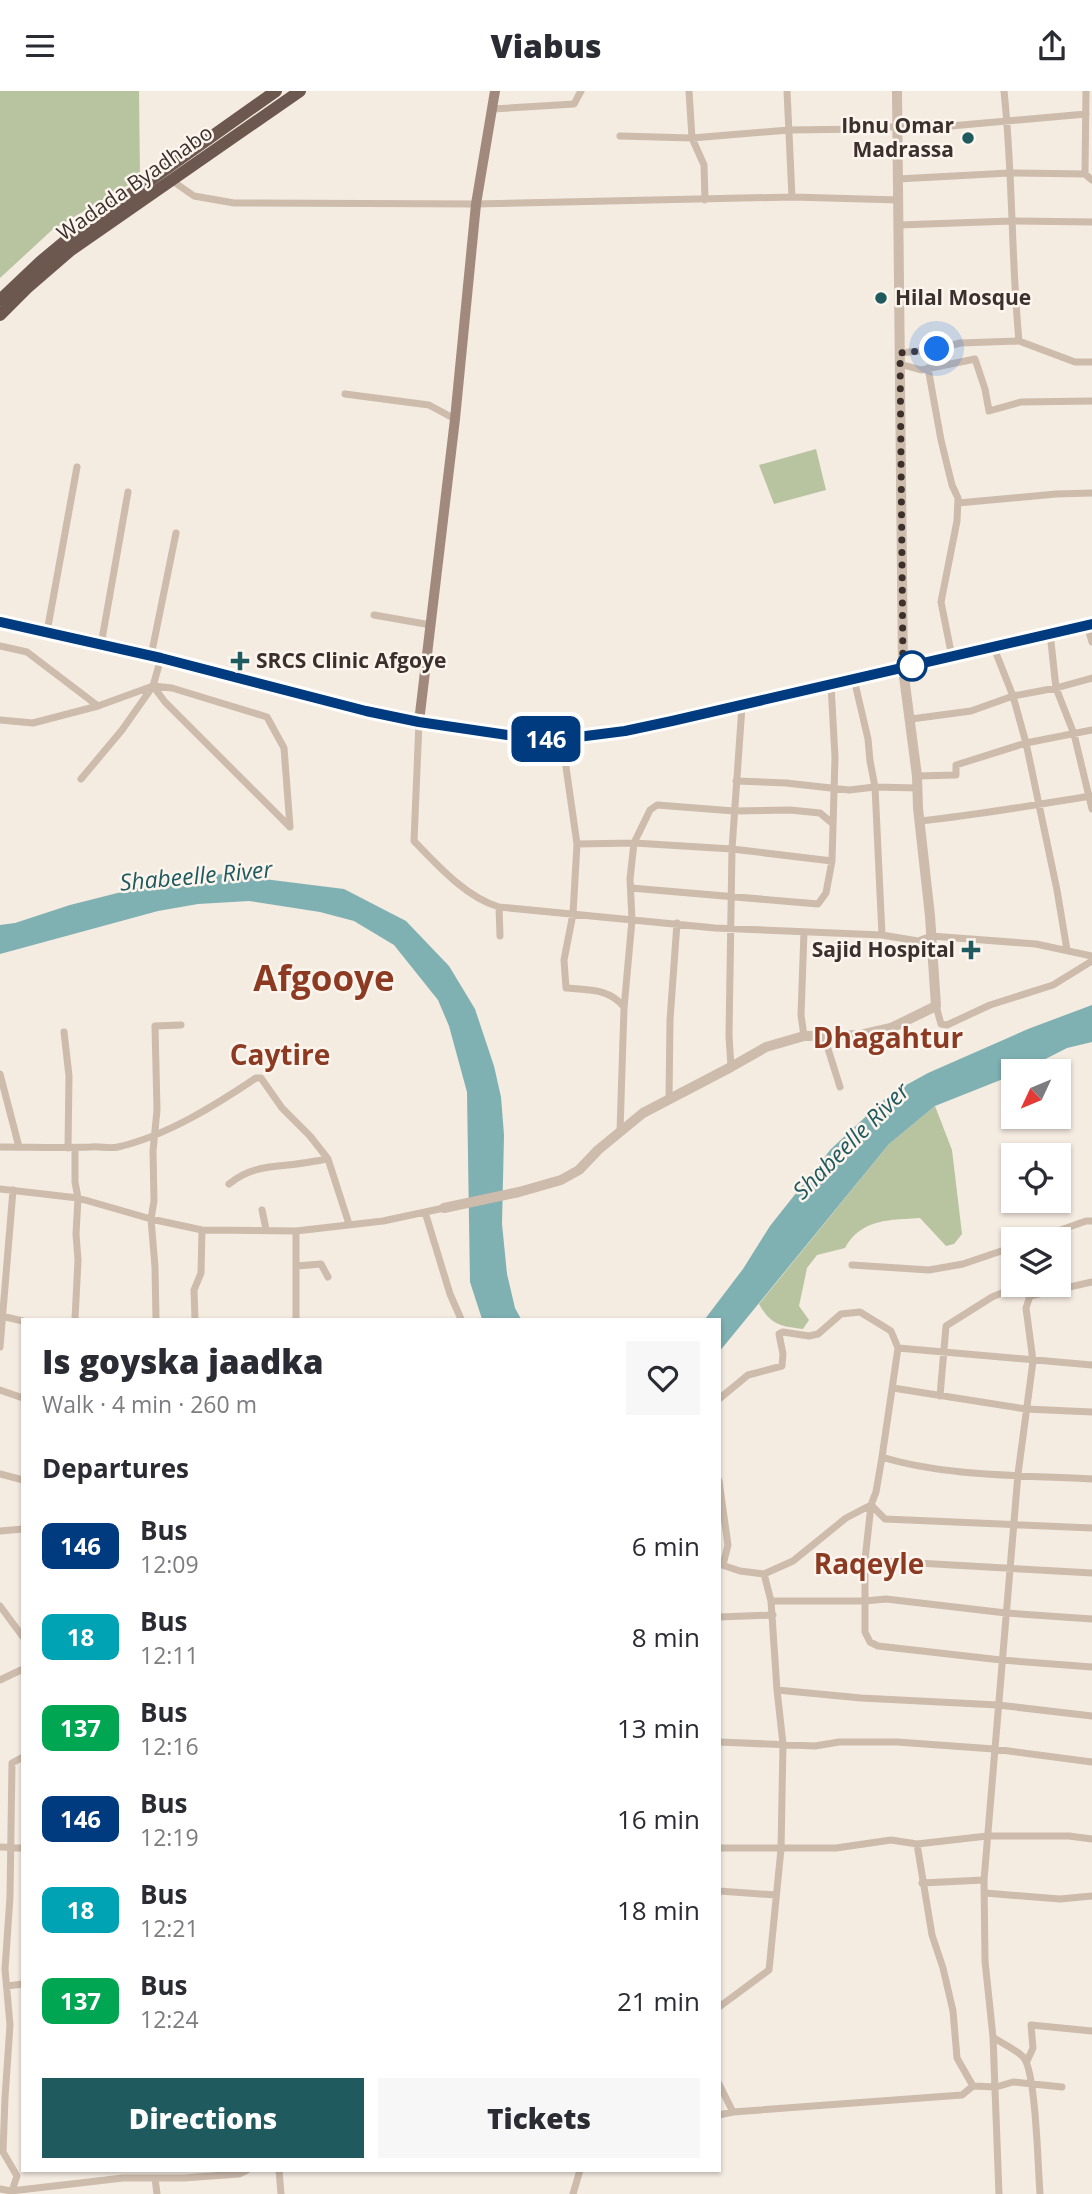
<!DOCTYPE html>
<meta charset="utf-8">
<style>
body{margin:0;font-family:"Open Sans",sans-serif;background:#f7f7f7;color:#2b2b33;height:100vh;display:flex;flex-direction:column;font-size:26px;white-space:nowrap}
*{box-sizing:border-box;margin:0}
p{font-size:23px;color:#7c7c81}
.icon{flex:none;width:38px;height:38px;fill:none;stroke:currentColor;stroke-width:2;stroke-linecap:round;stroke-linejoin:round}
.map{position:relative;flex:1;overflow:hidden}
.details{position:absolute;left:21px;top:1227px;width:700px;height:854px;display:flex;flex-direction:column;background:#fff;border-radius:0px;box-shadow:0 2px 5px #0004}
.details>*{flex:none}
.badge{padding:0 14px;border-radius:10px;font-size:24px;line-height:46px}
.needle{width:46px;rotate:226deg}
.controls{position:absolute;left:1001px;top:968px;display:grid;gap:14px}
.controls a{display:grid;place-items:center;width:70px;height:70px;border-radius:0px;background:#fff;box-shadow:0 2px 5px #0004;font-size:35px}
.you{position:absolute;width:35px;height:35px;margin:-18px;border:5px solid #fff;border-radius:50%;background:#1a73e8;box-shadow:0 0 0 10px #1a73e833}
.map>.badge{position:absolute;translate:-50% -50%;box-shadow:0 0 0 4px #fff}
h2{padding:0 21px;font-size:26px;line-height:63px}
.round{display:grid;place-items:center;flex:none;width:74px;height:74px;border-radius:0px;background:#f7f7f7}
.summary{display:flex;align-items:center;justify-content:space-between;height:119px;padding:0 21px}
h1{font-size:33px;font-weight:800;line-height:52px}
.primary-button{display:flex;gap:14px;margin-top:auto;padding:14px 21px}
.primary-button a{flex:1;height:80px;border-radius:0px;background:#1f5a5e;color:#fff;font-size:28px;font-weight:800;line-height:80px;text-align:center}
.primary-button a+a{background:#f7f7f7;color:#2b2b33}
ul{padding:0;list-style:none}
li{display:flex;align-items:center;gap:21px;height:91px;padding:0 21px}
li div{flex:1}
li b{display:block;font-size:26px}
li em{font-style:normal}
li .badge{min-width:77px;font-weight:700;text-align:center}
header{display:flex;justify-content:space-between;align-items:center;height:91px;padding:0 21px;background:#fff;font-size:32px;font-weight:800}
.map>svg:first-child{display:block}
.green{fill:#b8c4a0}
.water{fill:#7fb0b2}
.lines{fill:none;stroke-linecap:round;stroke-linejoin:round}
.minor{stroke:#cdbbac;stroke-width:7}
.tertiary{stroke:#cdbbac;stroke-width:10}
.secondary{stroke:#a18a7d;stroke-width:10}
.trunk{stroke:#6c584f;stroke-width:12}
.line-casing{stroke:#fff;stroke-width:16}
.line{stroke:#003b80;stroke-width:10}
.walk{stroke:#3b302b;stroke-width:7;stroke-dasharray:0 12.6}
.poi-dot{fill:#1f5a5e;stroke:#fbf5ee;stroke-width:2.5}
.stop-dot{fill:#fff;stroke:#003b80;stroke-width:3.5}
.labels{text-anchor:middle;stroke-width:5;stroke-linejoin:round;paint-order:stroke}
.poi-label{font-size:21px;font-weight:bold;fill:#3b302b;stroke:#fbf5ee;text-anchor:end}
.street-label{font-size:21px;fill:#3b302b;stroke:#fbf5ee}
.water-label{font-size:23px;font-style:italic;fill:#1f5a5e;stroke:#fbf5ee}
.district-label{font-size:28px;font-weight:bold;fill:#8c3b22;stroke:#fbf5ee}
.town-label{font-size:35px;font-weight:bold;fill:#8c3b22;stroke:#fbf5ee}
</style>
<header><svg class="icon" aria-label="menu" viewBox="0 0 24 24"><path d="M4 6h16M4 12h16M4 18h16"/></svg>Viabus<svg class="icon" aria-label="share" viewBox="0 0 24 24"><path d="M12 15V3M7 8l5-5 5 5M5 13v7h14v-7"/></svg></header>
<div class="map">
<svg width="1092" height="2103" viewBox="0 0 1092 2103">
<rect width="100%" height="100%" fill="#f4ebe1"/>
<path class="green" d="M0,0h139l1,87 -88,52 -52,48z
M816,358l10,41 -52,14 -15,-39z
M935,1015l17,44 10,84 -8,10 -8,2 -26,-28c-28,2 -59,0 -75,30l-28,7 -10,13 -8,38 10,14 -6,9c-23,-3 -32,-4 -44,-25l130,-160z"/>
<path class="water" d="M224,783l120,15 62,32 43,45 26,43 19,57 7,31 3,38 -2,89 5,50 8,34 6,11h-39l-12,-37 -3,-190 -18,-66 -11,-26 -44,-55 -40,-24 -34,-9 -71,-11 -51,3 -40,7 -158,43v-29l15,-2 55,-18 103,-26z
M1092,914v37l-25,6 -45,23h-9v4l-78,31 -46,38 -170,208v-33h-14l38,-50 27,-43 61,-77 59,-55 38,-21 100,-44z"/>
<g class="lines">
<path class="minor" d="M689,0l3,47 12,27 1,35
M787,0l5,106
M1004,0c9,83 7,167 15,250
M493,18l81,-5 7,-13
M620,45l72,2 97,-8 77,-1 72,-6 13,3 135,-12
M1085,83l1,-83
M898,88l111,-6 76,1 7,6
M171,89l23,16 40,7 242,1 316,-7 107,3
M899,134l112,-4 81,1
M900,262l38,-4 22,-6 59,-2 56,21h17
M900,273l21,6 54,-11 10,30 4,22 32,-9 71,-1
M928,277l13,72 11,45 6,13 -1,23 -16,81 11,55
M345,303l84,11 26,14
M958,412l98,-9 36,-1
M374,524l57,10
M1087,534l5,17
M47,541l30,-165
M1050,542l6,55 18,46 18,75
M101,554l27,-153
M0,555l27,6 71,54 55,-20 19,2 95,29 17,31 6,79
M994,557l19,48 13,47 31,147 10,60
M151,565l25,-123
M854,588l14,60 2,22 5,26 7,148
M153,595l12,16 124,124
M911,628l60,-8 42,-15 43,-8 36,-10
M0,629l33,3 65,-17
M419,631l-5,119c24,25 52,56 85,66l216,21 167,7 36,6 13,-5 105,8 56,12
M562,648l15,105 -4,70 -9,46 2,28c22,2 43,0 58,19
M917,685l39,-1v-10l70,-22 66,-13
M81,688l41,-49 31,-44 8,-28
M736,690l50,2 63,7 26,-3 42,1
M920,730c58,-6 114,-16 171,-25
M577,753l57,-1 98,6 100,12
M631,797l187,16 8,-11 6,-32 3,-104 -4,-72
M499,816l1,29
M804,841l-3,83 3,21
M936,915l5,18 6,1 43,-20 63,-20 39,-24
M64,941l5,44 -1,72
M824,945l16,51
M731,976l-2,-31 3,-187 10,-143
M0,983l19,73
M669,1008l1,-79 7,-97
M620,1040l4,-123 8,-88 -2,-41 4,-36 16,-33 7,-5 77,6 56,-1 30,3 12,10
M0,1056c31,0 61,1 91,0 9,-1 18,2 27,0 48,-11 98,-42 138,-69h5l21,30 28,28 18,23 21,65
M229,1093c18,-15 36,-17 59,-19 13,-1 27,-4 40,-6
M0,1098l78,9 73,21 51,11 94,1 87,-10 61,-13
M262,1119l4,19
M425,1121l25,82 11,25
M296,1140v88
M1035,1148l51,-18h6
M852,1174l77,5 34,-6 50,-17
M297,1175l24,-2 7,13
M1,1225l22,5
M75,1228l3,-59 -2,-26 2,-36 -3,-16v-33
M156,1228l-1,-52 -4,-48 3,-18 -1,-50 4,-41 -2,-84 26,-1
M195,1228l-1,-29 7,-17 1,-43
M0,1256l13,-157
M898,1257l194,17
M893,1297l133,21 66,3
M0,1299l23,8
M940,1305l6,-70 46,-29 24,-10 14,9
M719,1308l29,-24 34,-9 1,-12 -4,-20 4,-2 26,4 9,-2 23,-20 19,-2 31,19 7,17 -16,109 -6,35 -5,13 -6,55v72l5,10 8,4 123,14 91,7
M882,1366c64,20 143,18 210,22
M0,1383l23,6
M719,1390l9,64 -5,20
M0,1440l23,-2
M865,1469l227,13
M719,1473l21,7 24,3 29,-13 53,-43 25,-13 14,14 207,9
M771,1510h94l21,-2 120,14 86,6
M0,1515l23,31
M719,1526l54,-2
M0,1589l23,-11
M777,1599l84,8 137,7 94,11
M719,1651l96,4 24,-4h58l97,7 98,13
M917,1753l15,91 11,33 10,43 4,47 16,28
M0,1756l23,1
M719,1757h117l55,-8 26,4 70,-8h82l23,3
M922,1792l62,-3
M719,1800l57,4
M985,1802l75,6 32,-3
M7,1895l16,-2
M719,1916l50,-37 12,-121 2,-105 -6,-54 -6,-89 -7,-27
M993,1946l6,157
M1027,1970l6,-13 -2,-23 61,6
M719,1993l14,28
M719,2024l14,-3 229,-17 11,-9 23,1 17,-5 49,5
M279,2079l2,24
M155,2087l2,16
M0,2098l11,2 112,-13h61l55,-4 8,-4
M11,2103l6,-18 -14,-24 2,-54 5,-73 -5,-56 5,-72 2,-134 11,-6
M573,2103l7,-24
M1040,2103c-2,-25 -4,-120 -16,-136 -5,-7 -23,-15 -31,-21l-8,-76 -1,-81 34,-406 15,-113 -7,-53 4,-12 62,-14"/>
<path class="tertiary" d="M444,1117l75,-16 42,-12 18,-10 19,-20 45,-37 88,-46 35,-20 38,-11 56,-1 31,-7 45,-22 -6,-90 -12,-108 -1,-32 -14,-107 -6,-578"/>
<path class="secondary" d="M0,531l161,36 205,53 53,11 109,16 34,1 63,-8 181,-40 286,-67
M419,631l36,-303 21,-215 19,-113"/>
<path class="trunk" d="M0,209l40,-38 30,-25 206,-146
M0,224l27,-27 44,-38 229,-159"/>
</g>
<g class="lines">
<defs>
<path id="line" d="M0,531l161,36 205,53 53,11 109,16 34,1 63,-8 47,-10 420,-97"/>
</defs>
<use href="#line" class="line-casing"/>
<use href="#line" class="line"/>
<path class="walk" d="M912,575l-9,3 -3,-316 37,-4"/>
</g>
<g class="poi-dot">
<circle cx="968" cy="47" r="7"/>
<circle cx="881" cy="207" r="7"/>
<path d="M236.5 559.5h7v7h7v7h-7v7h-7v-7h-7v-7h7z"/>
<path d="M967.5 848.5h7v7h7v7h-7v7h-7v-7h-7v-7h7z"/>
</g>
<circle class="stop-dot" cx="912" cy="575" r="14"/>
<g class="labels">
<g class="poi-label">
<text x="954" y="42">Ibnu Omar<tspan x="954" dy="24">Madrassa</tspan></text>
<text x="895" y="214" text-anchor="start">Hilal Mosque</text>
<text x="256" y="577" text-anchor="start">SRCS Clinic Afgoye</text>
<text x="955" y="866">Sajid Hospital</text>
</g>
<g class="street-label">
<text transform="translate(135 92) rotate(-35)" y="7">Wadada Byadhabo</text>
</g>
<g class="water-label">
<text transform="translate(196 785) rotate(-5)" y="8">Shabeelle River</text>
<text transform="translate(851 1050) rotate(-45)" y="8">Shabeelle River</text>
</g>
<g class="district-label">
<text x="888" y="957">Dhagahtur</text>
<text x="280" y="974">Caytire</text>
<text x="869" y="1483">Raqeyle</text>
</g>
<g class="town-label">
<text x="324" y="900">Afgooye</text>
</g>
</g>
</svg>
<div class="controls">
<a><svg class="needle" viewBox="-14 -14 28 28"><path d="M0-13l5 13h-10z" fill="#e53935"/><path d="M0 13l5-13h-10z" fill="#7c7c81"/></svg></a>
<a><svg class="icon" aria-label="locate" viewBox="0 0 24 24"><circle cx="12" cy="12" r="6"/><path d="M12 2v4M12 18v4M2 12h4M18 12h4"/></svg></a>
<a><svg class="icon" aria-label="layers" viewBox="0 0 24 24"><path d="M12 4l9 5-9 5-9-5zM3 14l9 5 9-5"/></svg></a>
</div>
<div class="you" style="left:937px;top:258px"></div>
<b class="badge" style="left:546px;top:648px;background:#003b80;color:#fff">146</b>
<section class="details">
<div class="summary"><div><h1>Is goyska jaadka</h1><p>Walk · 4 min · 260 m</p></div><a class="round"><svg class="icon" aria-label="heart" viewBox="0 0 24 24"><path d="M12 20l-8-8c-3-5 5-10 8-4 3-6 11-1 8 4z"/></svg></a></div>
<h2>Departures</h2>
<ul>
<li><span class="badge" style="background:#003b80;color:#fff">146</span><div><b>Bus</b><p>12:09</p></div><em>6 min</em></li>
<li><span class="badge" style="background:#00a3b4;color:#fff">18</span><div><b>Bus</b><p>12:11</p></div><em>8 min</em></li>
<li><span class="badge" style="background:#00a651;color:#fff">137</span><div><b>Bus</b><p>12:16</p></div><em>13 min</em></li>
<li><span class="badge" style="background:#003b80;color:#fff">146</span><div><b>Bus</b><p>12:19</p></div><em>16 min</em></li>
<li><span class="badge" style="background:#00a3b4;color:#fff">18</span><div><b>Bus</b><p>12:21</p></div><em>18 min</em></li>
<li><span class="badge" style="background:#00a651;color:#fff">137</span><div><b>Bus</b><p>12:24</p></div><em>21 min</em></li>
</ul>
<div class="primary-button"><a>Directions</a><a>Tickets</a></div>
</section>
</div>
